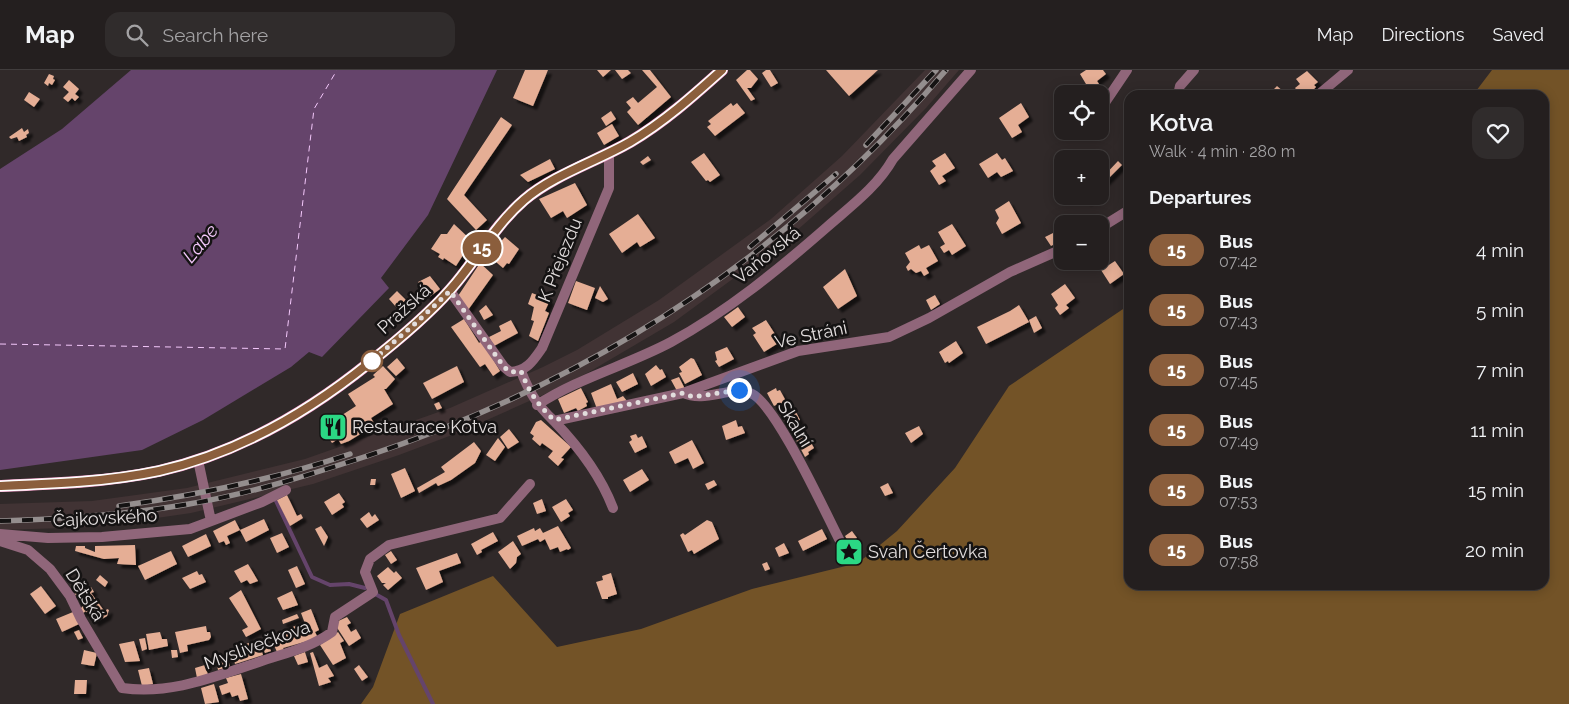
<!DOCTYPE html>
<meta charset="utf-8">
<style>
body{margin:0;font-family:Raleway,sans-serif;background:#302c2c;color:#f1f3f6;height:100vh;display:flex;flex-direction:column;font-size:19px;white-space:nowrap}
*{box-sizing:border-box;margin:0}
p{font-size:16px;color:#a3a2a4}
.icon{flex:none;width:28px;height:28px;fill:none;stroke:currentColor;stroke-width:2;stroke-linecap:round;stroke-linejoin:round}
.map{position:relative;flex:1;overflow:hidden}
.panel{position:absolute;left:1124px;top:20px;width:425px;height:500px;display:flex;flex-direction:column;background:#241f1f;border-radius:15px;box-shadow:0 2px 12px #0003,0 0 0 1px #413d3d}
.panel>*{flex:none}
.badge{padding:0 10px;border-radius:16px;font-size:18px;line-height:32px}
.buttons{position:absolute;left:1054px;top:15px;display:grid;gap:10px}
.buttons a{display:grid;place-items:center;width:55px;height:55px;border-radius:10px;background:#241f1f;box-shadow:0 2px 12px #0003,0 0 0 1px #413d3d;font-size:25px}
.you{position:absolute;width:25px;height:25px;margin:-12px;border:4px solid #fff;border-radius:50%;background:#1a73e8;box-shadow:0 0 0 8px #1a73e833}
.map>.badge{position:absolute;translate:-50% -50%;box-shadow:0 0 0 2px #fff}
h2{padding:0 25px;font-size:19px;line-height:45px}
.round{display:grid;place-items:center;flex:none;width:52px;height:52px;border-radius:15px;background:#302c2c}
.summary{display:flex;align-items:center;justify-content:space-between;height:85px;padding:0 25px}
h1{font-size:24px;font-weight:600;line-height:38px}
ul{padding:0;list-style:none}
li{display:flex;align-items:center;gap:15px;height:60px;padding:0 25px}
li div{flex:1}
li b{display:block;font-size:19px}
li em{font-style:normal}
li .badge{min-width:55px;font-weight:700;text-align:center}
header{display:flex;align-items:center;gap:30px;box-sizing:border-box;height:70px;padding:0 25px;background:#241f1f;border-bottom:1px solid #413d3d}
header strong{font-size:24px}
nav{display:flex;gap:28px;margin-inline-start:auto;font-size:18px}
.search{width:350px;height:45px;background:#302c2c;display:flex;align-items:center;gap:12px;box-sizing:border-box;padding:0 18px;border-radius:15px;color:#a3a2a4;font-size:19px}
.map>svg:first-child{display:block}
.built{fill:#413334}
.forest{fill:#735327}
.water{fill:#65446b}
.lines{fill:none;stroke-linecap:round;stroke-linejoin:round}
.stream{stroke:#65446b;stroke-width:4}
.ferry{stroke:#f4c8fb;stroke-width:1;stroke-dasharray:6 5;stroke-linecap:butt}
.building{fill:#e5ae95;filter:url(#shadow)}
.street{stroke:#90667a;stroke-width:10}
.primary{stroke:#f5a0ca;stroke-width:12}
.rail-casing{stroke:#948e8e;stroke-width:5.5}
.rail{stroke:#151313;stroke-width:4;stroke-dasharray:11;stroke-linecap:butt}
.line-casing{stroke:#fff;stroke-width:11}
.line{stroke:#8b5e3c;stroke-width:8}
.walk{stroke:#e2dddd;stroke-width:5;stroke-dasharray:0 9}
.stop-dot{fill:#fff;stroke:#8b5e3c;stroke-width:2.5}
.labels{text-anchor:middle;stroke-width:5;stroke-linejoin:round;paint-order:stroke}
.street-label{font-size:18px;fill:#e2dddd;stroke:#151313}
.poi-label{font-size:18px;fill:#e2dddd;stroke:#151313;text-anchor:start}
.water-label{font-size:19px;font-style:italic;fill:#f4c8fb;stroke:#151313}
</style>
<header>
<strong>Map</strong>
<div class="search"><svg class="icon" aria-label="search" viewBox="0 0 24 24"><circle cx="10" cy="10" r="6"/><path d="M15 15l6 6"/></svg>Search here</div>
<nav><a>Map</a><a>Directions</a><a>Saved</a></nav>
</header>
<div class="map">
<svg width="1569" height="634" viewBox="0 0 1569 634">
<defs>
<filter id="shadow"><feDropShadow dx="4" dy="4" stdDeviation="1" flood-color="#0009"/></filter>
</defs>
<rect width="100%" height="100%" fill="#302929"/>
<path class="built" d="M925,0h34l-33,38 -66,67 -73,64 -113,83 -85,50 -35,18 -94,42 -61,23 -86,29 -122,29 -96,14 -95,3v-26l92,-3 95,-13 118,-29 145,-51 93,-41 34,-17 82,-50 112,-81 71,-63z"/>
<path class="forest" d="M1492,0h77v634h-1208l12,-17 27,-73 93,-38 64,71 84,-18 111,-40 106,-26 39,-32 58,-63 54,-82 120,-81v280h415v-490h-71z"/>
<path class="water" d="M131,0h366l-69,145 -47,63 8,10 -67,69 -13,-5 -18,15 -88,53 -61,30 -142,20v-301l62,-40z"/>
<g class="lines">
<path class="stream" d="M276,431l36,76 18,8 19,-1 16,4
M377,525l9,5 13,35 34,69"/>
<path class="ferry" d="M0,274l285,5 29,-240 23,-39"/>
</g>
<path class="building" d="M525,0h23l-15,36 -20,-8z
M597,0h14l-8,7z
M615,0h13l3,3 -9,6z
M642,0h8l21,27 -33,28 -11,-13 4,-4 -5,-6 7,-5 5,6 19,-16z
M747,0h3l8,9 -7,9h-4l8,11 -4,2 -15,-21z
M766,0h4l8,13 -7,4 -9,-14z
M826,0h52l-29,26z
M1086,0h17l3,4 -9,7 6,9 -11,4 -12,-20z
M1307,1l11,11 -4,3 2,2 -6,6 -3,-3 -6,5 -6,-7 5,-4 -4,-5z
M49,4l5,2 -1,3 2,1 -3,5 -3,-2 -1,3 -4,-3z
M69,10l10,9 -4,5 4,3 -4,4 -3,-3 -4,4 -5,-4 6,-6 -6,-5z
M1277,16l7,6 -3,3h-13z
M29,22l11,7 -6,8 -10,-7z
M731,33l2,3 4,-3 8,10 -30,23 -8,-9 4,-3 -3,-3z
M1021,33l8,14 -11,8 4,7 -10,6 -13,-20z
M611,41l5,8 -10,7 -5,-8z
M501,47l11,8 -48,70 23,25 -11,10 -29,-31z
M612,54l7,12 -15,9 -7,-12z
M22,58l2,4 4,-3 1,4 -3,2 1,2 -8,4 -2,-4 -6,2 -2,-2z
M704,83l16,22 -10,7 -2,-2 -2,1 -15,-19z
M945,83l10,15 -13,8 4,5 -7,4 -9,-14 6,-5 -4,-5z
M997,83l5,7 3,-2 8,13 -12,6 -4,-5 -9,6 -9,-14z
M648,86l3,4 -8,5 -3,-3z
M550,89l5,10 -27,13 -8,-7z
M1118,91l4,4 -17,17 -4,-3z
M575,113l12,22 -20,13 -4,-7 -12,7 -12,-19z
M1084,126h12l-9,6z
M1009,131l12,22 -19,11 -6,-11 3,-5 -4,-8z
M638,144l17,24 -15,9 -3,-5 -15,11 -13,-19z
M454,154l18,17 -16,25 -12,-8 -1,2 -5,-3 2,-3 -9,-5 10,-15h6z
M952,154l14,22 -14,9 -3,-5 -5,3 -4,-6 5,-3 -7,-12z
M1055,162l5,9 -9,5 -6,-9z
M505,167l14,12 -10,15 -2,-1 -4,5 -15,-13z
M919,175l2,4 8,-4 9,16 -12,7 3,5 -5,3 -3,-5 -5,2 -5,-4 -3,2 -2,-4 4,-5 -5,-9z
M1115,191l9,13 -14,10 -9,-14z
M480,193l13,12 -25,35 -10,-14z
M845,199l12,27 -19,13 -15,-22z
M430,206l10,13 -12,9 -10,-12 2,-2 -2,-2z
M576,211l19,7 -8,22 -19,-7z
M1065,214l10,14 -9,7 3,3 -9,7 -5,-7 3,-3 -7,-11z
M600,216l8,13 -5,3 -8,-4z
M397,221l9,9 -9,8 -8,-9z
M532,223l18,7 -5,11 4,2 -11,28 -9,-5 5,-15 -3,-1 3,-13 -6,-3z
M935,225l5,9 -9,6 -5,-10z
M486,235l7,10 -9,5 -5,-9z
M1019,235l10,17 -43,22 -9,-17 33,-16z
M738,237l7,10 -13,10 -8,-10z
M1036,246l6,12 -8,5 -5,-13z
M464,249l15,24 3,-2 18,30 -7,5 -8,-12 -5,3 -29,-40z
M511,250l7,13 -24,13 -5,-9 12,-6 -2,-5z
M766,250l14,22 -16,10 -11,-17 3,-2 -4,-5z
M956,271l7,12 -14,10 -1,-2 -3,2 -6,-11z
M727,277l7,12 -15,8 -4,-6 2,-1 -2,-8z
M397,288l8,10 -9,8 -9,-9z
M691,288l3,1 8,16 -17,9 -6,-11 3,-1 -3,-5z
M656,295l4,5 2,-1 4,8 -15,9 -6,-12z
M383,296l12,13 -9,10h-2l9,15 -22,14 4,7 -26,16 -8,3 -3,-5 -6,4 -10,-15 34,-22 -8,-12 27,-17 -2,-2z
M457,296l7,16 -32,17 -9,-16z
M633,303l5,11 -16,8 -6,-10z
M679,307l6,12 -8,2 -6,-11z
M611,314l6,15 6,-3 4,5 -30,8 -6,-16z
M581,318l7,14 -2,1 1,3 -9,5 -2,-3 -12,5 -6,-14z
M776,318l1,3 3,-1 8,15 -5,3 -3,-5 -6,3 -7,-13z
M439,332l3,6 -5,2 -3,-6z
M795,340l5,10 -4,3 -6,-11z
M541,350l30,27 -10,11 3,1 -6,7 -10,-9 5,-6 -11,-8 -2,3 -8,-7 2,-3 -4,-3 6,-11z
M736,350l2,7 4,-1 3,7 -19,7 -4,-14z
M919,356l4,8 -12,9 -6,-10z
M509,359l10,13 -11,7 -8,-12z
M636,364l2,4 4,-2 5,11 -12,6 -6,-11 3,-2 -2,-4z
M806,364l8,14 -6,4 1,2 -4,3 -9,-17z
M498,368l7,9 -10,14 -9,-6z
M692,370l12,23 -11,6 -5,-11 -13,6 -6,-12z
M474,372l7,9 -6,12 -24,17 -13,6 -2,-3 -17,10 -2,-5 28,-16 -4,-5z
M405,398l10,23 -14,7 -10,-24z
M642,399l7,11 -19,12 -7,-12z
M371,409h5l-1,6h-5z
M714,410l3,5 -9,5 -3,-6z
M888,413l5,10 -8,3 -5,-9z
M339,423l6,9 -3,2 2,3 -12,8 -8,-13z
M287,425l10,21 4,-2 2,4 -13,8 -13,-26z
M542,429l4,12 -9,3 -4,-11z
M566,429l7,11 -5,3 2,3 -9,6 -9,-15z
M369,442l3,5 3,-3 4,6 -12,8 -7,-9z
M264,449l5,11 -23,12 -6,-12 -13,6 3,7 -4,2 -2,-4 -5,2 -6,-12 22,-11 5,10z
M707,450l5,2 7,17 -25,15 -2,-4 -4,2 -8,-17 3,-2 2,2z
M321,456l7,11 -4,9 -9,-17z
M558,456l13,22 -3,2 -1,-1 -7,3 -2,-5 -8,3 -5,-11 -5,3 -2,-3 -16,7 -5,-10 17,-8 1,3 5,-3 3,5z
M822,459l5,10 -24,12 -5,-10z
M852,461l5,7 -8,5 -4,-7z
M493,462l5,9 -17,9 1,2 -5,3 -6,-11z
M282,463l7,14 -12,6 -7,-15z
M206,464l5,12 -23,11 -6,-11z
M513,471l8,13 -4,3 -1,6 -6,6 -12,-17z
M784,473l5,10 -10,4 -4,-9z
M135,475l1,20 -19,-1 2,-6 -15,1 -29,-8 1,-5h9v2l10,4v-6z
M171,481l6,13 -32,16 -7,-14z
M391,481l6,9 -6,4 -6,-9z
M457,483l4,10 -22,8 4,11 -17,8 -10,-22z
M767,492l3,7 -5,2 -3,-7z
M248,494l10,17 -8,3 -3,-4 -6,3 -7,-12z
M297,496l8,18 -9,4 -8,-18z
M388,497l6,6 2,-2 6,7 -14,12 -5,-5 3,-2h-4l-5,-7z
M197,501l2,4 3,-1 4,8 -16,7 -8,-11z
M611,503l6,21 -9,3v2h-6l-6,-17 7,-2 -1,-4z
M100,505l8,7 -3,5 -9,-7z
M84,513l4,6 3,-2 3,5 -3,1 14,19 2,-3 2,1 -2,6 -12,7 -9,-12 -3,2 -3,-4 3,-3 -10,-15z
M41,516l15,20 -11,8 -15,-20z
M241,520l20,39 -15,8 -4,-7 6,-3 -19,-29z
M292,521l6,14 -15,5 -6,-12z
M311,539l8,21 -4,2 3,6 -35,10 1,2 -7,2 -4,-9 8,-3 -3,-7 22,-9 2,3 3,-1 4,8 -8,-21z
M73,542l6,12 -17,8 -6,-13z
M297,544l2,4 -16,6 -1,-4z
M347,547l4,6 -4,2 4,7 5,-3 5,9 -12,8 -15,-23z
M206,556l1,6h3l1,5 -2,3 -22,5 1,6 -8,2 -5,-21z
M79,560l4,8 -5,2 -4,-8z
M160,562l2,7h5l1,7 -19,4 -3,-16z
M338,562l6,9 -4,2 6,15 -13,7 -13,-20z
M145,568l2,11 -5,2 -3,-12z
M260,569l2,5 5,-2 4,9 -6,2 -3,-7h-2l3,9 -28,9 -3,-10 -3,1 -1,-5z
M134,571l6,20 -15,1 -6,-18z
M84,580l13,3 -3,13 -13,-2z
M171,580h6l1,7 -6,1z
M305,582l3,10 -10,3 -4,-9z
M313,582l6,16 8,-4 7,12 -6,2 3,4 -12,4 -9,-33z
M227,587l3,9 -12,4 -2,-9z
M205,595l3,10 -11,3 -2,-10z
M359,595l9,12 -6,4 -8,-12z
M149,598l4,16 -11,2 -4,-16z
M241,604l7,25 -8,2 -2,-6 -6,2 -2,-5 -8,3 -3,-9 9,-3 -2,-5z
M75,610h12l-1,14h-12z
M214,614l5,18 -14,2 -4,-16z"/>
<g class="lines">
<path class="street" d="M1178,25l2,-9 14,-16
M1318,25l30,-25
M1100,40l27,-40
M1100,158l29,-18
M450,221l54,76 6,5c17,-1 23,-11 32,-24l67,-160v-35
M521,301c8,21 16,34 33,50l129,-28 115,-42 91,-14 40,-19 81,-46 52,-23
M683,323c23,10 45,-7 67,0 24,7 75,119 89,146
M537,335c41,-27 91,-40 134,-63 57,-31 108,-73 156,-115 24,-21 50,-40 66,-68l78,-89
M554,351c25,26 46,53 59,87
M198,390l13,61
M0,464l48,4 54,-1 88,-8 72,-27 24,-12
M0,471l28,9 22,19 20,27 11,23 41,69c49,7 91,-11 137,-26 26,-9 51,-14 73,-30l3,-15 38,-25 -8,-20 5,-13 19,-14 111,-27 30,-34"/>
<path class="primary" d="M0,416c53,-2 108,-4 159,-15 79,-18 148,-58 210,-108 28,-22 57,-46 81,-73 26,-29 44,-64 74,-90 29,-25 73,-39 106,-58 34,-20 63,-46 92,-72"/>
<defs>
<path id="rail" d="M866,75l70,-75
M750,177l86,-73
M119,436c79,-11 156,-27 231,-52
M0,451c64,-2 126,-6 189,-17 60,-10 120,-29 178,-48 228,-76 423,-202 579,-386"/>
</defs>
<use href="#rail" class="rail-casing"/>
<use href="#rail" class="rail"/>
</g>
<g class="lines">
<defs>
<path id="line" d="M0,416c53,-2 107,-4 159,-15 79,-18 148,-58 210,-108 28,-22 57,-46 81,-73 26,-29 44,-64 74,-90 29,-25 73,-39 106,-58 34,-20 63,-46 92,-72"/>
</defs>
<use href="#line" class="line-casing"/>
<use href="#line" class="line"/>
<path class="walk" d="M372,291l-6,5 51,-44 33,-31 54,76 6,5 11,-1c8,21 17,34 33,49l129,-27 10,4 46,-7"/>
</g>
<defs>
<symbol id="restaurant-square" viewBox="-11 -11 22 22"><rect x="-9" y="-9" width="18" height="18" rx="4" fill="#2bd884" stroke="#151313"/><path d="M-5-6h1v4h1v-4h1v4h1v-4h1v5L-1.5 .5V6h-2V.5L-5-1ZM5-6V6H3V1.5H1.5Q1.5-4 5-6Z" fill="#111"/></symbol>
<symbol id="sight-square" viewBox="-11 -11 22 22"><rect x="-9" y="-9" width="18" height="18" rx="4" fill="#2bd884" stroke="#151313"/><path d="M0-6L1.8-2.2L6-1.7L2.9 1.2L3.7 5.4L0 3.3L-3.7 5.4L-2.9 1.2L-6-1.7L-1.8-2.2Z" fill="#111"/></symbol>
</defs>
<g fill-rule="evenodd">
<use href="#restaurant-square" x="317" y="341" width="32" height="32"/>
<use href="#sight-square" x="833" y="466" width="32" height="32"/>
</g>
<circle class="stop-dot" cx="372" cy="291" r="10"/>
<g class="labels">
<g class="street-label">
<text transform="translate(767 185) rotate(-39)" y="6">Vaňovská</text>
<text transform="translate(560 190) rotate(-68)" y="6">K Přejezdu</text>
<text transform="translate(404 239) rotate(-42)" y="6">Pražská</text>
<text transform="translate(811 265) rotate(-12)" y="6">Ve Stráni</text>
<text transform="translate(795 354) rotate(59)" y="6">Skalní</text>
<text transform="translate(105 448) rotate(-3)" y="6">Čajkovského</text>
<text transform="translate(85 525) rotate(58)" y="6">Dětská</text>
<text transform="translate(257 575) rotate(-20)" y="6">Myslivečkova</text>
</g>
<g class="poi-label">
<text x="352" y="363">Restaurace Kotva</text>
<text x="868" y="488">Svah Čertovka</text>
</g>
<g class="water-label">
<text transform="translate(200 173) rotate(-50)" y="7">Labe</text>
</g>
</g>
</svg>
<div class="buttons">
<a><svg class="icon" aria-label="locate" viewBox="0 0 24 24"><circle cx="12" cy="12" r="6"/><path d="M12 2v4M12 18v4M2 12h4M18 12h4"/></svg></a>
<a>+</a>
<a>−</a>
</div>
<div class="you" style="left:739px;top:320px"></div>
<b class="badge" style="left:482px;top:178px;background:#8b5e3c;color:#fff">15</b>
<section class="panel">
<div class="summary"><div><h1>Kotva</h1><p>Walk · 4 min · 280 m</p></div><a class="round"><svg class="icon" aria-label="heart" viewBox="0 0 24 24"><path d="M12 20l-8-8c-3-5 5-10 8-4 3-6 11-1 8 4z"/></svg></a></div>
<h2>Departures</h2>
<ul>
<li><span class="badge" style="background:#8b5e3c;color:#fff">15</span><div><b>Bus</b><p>07:42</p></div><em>4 min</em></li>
<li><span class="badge" style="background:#8b5e3c;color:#fff">15</span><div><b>Bus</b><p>07:43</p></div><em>5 min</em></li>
<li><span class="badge" style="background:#8b5e3c;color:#fff">15</span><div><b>Bus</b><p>07:45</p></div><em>7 min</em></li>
<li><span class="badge" style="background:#8b5e3c;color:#fff">15</span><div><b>Bus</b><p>07:49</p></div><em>11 min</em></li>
<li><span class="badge" style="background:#8b5e3c;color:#fff">15</span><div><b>Bus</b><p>07:53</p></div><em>15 min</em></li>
<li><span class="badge" style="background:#8b5e3c;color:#fff">15</span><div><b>Bus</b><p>07:58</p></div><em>20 min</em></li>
</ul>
</section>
</div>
